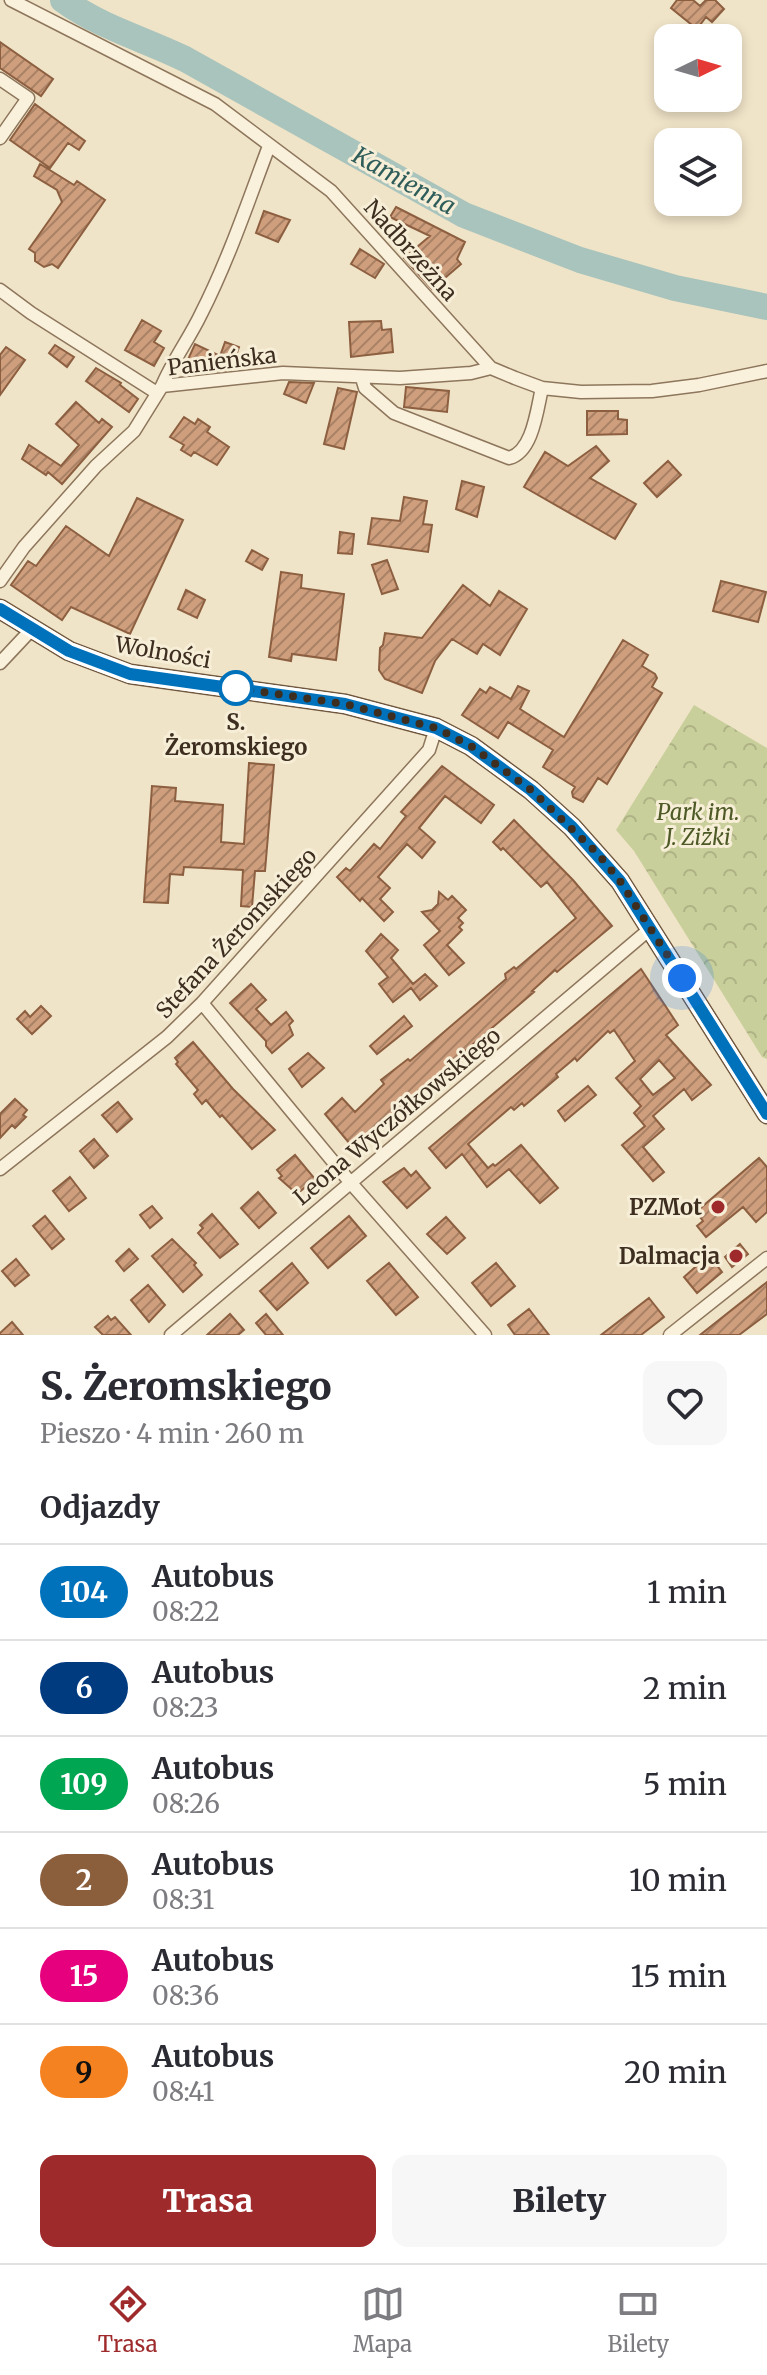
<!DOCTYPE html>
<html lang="pl">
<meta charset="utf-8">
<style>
body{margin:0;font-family:Merriweather,serif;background:#f7f7f7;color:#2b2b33;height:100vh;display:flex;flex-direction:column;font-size:30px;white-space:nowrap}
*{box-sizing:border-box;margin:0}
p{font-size:26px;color:#7c7c81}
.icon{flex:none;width:44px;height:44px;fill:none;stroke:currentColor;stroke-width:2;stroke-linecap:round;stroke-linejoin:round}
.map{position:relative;height:1335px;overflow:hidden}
.panel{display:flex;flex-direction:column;background:#fff;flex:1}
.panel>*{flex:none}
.badge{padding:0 16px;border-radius:26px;font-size:28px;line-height:52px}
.needle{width:52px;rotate:85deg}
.controls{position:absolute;left:654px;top:24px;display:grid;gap:16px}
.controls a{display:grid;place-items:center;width:88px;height:88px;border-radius:16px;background:#fff;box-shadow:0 4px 12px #0003;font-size:40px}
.you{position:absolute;width:40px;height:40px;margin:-20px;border:6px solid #fff;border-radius:50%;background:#1a73e8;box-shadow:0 0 0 12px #1a73e833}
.map>.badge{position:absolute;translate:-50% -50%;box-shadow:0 0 0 4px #fff}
h2{padding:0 40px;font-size:30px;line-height:72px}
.round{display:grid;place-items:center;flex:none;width:84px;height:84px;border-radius:16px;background:#f7f7f7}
.head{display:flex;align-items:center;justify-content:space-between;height:136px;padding:0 40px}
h1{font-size:38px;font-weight:800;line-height:60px}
.button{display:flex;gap:16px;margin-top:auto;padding:16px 40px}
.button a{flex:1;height:92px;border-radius:16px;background:#9e2a2b;color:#fff;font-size:32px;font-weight:800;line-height:92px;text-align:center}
.button a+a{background:#f7f7f7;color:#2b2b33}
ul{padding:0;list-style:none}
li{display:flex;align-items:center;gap:24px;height:96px;padding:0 40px;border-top:2px solid #e1e1e2}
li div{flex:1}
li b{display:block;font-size:30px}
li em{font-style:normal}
li .badge{min-width:88px;font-weight:700;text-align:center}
.menu{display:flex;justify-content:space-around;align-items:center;height:112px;border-top:2px solid #e1e1e2;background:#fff;font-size:22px;color:#7c7c81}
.menu a{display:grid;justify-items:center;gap:4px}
.menu .active{color:#9e2a2b}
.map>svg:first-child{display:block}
.park{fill:url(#park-crowns)}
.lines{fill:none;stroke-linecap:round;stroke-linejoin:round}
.river{stroke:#a9c4bc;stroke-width:26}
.building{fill:url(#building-hatch);stroke:#8d5f41;stroke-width:2;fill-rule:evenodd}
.street-casing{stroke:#8d765c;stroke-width:15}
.secondary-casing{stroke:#6f573f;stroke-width:21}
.street{stroke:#faf1dc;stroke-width:12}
.secondary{stroke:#faf1dc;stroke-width:18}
.line-casing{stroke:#fff;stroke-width:18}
.line{stroke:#0072bc;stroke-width:12}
.walk{stroke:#3d2e20;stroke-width:8;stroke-dasharray:0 14.4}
.stop-dot{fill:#fff;stroke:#0072bc;stroke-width:4}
.poi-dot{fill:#9e2a2b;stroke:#f7eed8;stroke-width:3}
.labels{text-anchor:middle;stroke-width:6;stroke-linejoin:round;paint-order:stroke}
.street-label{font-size:22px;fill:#3d2e20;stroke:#f7eed8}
.stop-label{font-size:22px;font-weight:bold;fill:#3d2e20;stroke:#f7eed8}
.park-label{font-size:22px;font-style:italic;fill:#4d5a26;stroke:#f7eed8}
.poi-label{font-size:22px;font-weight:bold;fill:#3d2e20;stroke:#f7eed8;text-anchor:end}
.water-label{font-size:24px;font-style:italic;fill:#2f5d5a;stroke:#f7eed8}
</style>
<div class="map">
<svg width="767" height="1335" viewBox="0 0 767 1335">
<defs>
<pattern id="park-crowns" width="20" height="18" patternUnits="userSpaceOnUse" patternTransform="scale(2)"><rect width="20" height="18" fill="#c9cf9b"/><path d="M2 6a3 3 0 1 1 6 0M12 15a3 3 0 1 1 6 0" fill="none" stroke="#aeb285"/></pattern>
<pattern id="building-hatch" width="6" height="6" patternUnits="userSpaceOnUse" patternTransform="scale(2)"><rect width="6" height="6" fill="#cf9f7d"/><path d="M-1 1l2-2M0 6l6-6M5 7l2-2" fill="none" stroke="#a98266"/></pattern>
</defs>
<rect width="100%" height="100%" fill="#f0e4c8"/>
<path class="park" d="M694,705l73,43v311l-5,-2 -128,-206 -18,-21z"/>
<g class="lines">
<path class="river" d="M63,0c37,27 81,39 122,59l279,156 116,45 95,28 92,19"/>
</g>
<path class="building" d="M677,0h16l7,6 6,-6h9l9,9 -12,13 -6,-5 -9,12 -26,-21z
M0,42l53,37 -12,17 -41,-28z
M35,104l50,37 -6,9 -11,-7 -18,25 -40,-28z
M40,164l34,21 3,-4 28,19 -47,68 -6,-4 -8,3 -9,-6v-8l-6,-4 33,-47 -5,-12 -23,-14z
M396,207l69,35 -8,17 4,5 -29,25 -28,-31 26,-22 -40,-19z
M264,211l26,9 -12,22 -22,-9z
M360,249l24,15 -9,14 -24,-14z
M142,320l19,11 -7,11 10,6 -10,18 -29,-16z
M381,321l1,9 9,-1 2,23 -42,5 -2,-35z
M225,342l14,5 -8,23 -26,2 -20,-6 10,-22 25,12z
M55,345l19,12 -7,10 -18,-14z
M6,347l19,13 -25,35v-40z
M96,368l25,15 -1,2 18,14 -9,13 -43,-31z
M289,382l25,1 -8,20 -22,-9z
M406,387l43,4 -2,21 -43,-5z
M338,388l19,4 -13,57 -20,-5z
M76,402l23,21 3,-4 10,8 -50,57 -14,-12 -2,3 -24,-16 7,-14 32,21 18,-21 -23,-21z
M587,411h31v8l9,1v14l-40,1z
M184,417l11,7 3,-5 12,8 -3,5 22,15 -12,18 -23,-13 -3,4 -10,-6 3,-5 -14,-8z
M596,446l13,15 -19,17 46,26 -21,35 -91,-52 21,-35 23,14z
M668,461l13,14 -24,22 -13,-14z
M462,481l22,6 -7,30 -21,-8z
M404,497l23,4 -4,23 9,1 -4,27 -60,-8 4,-26 28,3z
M137,498l46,22 -53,114 -59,-27 -9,13 -51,-35 17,-24 8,5 30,-40 43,30z
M340,532l14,2 -2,20 -14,-1z
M252,550l16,9 -6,11 -16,-9z
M387,560l11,29 -16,5 -10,-29z
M281,572l21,3 -1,13 43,6 -8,66 -44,-6 -1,7 -22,-4z
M721,581l45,11 -8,30 -45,-11z
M463,585l27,21 9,-15 28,18 -27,46 -17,-11 -6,10 -25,-15 -17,22 -13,32 -37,-14 -6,-9 1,-22 3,-3 2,-12 37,5z
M186,590l19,10 -8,18 -19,-9z
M623,640l25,15 -6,11 13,8 2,4 -5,9 10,6 -55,91 -9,-6 -15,24 -10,-5 -1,-5 3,-5 -32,-20 10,-17 -45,-28 -10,16 -36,-23 18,-26 6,4 4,-6 21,12 7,-13 11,5 -9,18 44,28z
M249,763l25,2 -9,106h-10l-3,36 -11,-1 2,-36 -59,-3 -1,8 -13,-1 -2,29 -24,-1 8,-116 24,2 -1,13 48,4 -2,37 23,2z
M442,766l52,39 -13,18 -36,-27 -26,32 16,14 -13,16 -15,-14 -29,33 12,11 -10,11 13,13 -9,9 -22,-23 -2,3 -23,-24 9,-9 4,3 24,-27 6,5 26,-33 -5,-4z
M514,820l59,60 39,46 -55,46 -2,-2 -23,21 2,1 -179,153 -5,-1 -25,-30 17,-16 13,14 29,-28 -3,-4 27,-21 2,2 96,-82 -1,-5 9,-7 2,2 60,-51 -29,-36 -6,5 -38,-39 -2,2 -8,-8z
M439,892l9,8 4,-4 14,14 -8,8 5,5 -4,4 3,3 -15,15 17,18 -15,12 -25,-30 16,-14 -18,-19 10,-2 6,-6z
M381,934l17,16 -7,8 22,26 12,-10 12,12 -17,14 -9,-12 -18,14 -14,-18 9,-7 -22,-26z
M641,969l37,56 -12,10 45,50 -19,15 -8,-11 -31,27 11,13 -21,18 21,25 -11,9 -31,-36 23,-19 -11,-13 7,-7 -25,-28 19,-17 -21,-31 -4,3 -2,-2 -31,30 -2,-3 -19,16 2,3 -34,29 -2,-3 -8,7 -3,-3 -43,37 20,24 5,-4 2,2 26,-21 37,43 -18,15 -31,-34 -22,18 -25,-33 -16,14 -17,-20zM659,1060l16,18 -22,17 -13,-16z
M251,984l15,16 -10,9 15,16 15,-13 7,9 -4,4 4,10 -21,18 -6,-7v-5l-36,-38z
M41,1006l10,10 -19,18 -15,-15 8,-8 5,6z
M404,1016l8,10 -35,28 -7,-8z
M193,1042l40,47 42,41 -23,19 -30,-34 -2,2 -14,-17 -4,4 -8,-10 4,-4 -22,-26 2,-2 -3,-4z
M308,1053l16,15 -22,19 -13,-18z
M588,1086l8,9 -31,26 -7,-10z
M15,1099l12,11 -4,5 3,2 -11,11 -3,-3 -12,13v-24z
M118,1102l14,17 -15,13 -15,-17z
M94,1139l14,17 -14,12 -14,-17z
M295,1155l20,24 -18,15 -18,-16 3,-2 -5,-6z
M759,1158l8,9v45l-11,10 -13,-15 -37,30 -9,-11 6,-5 -7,-9z
M404,1168l7,8 5,-5 14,17 -23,20 -24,-26z
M70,1177l16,21 -17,13 -16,-20z
M258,1192l18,21 -17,15 -18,-20z
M152,1206l10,12 -12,10 -10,-13z
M212,1214l26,30 -18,14 -22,-25 5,-5 -3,-3z
M45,1216l19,23 -12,10 -19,-23z
M349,1216l17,20 -38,32 -17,-20z
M446,1217l19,21 -18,16 -20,-20z
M172,1239l24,24 -2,2 8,10 -19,17 -31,-36z
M740,1244l8,10 -16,13 -7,-10z
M129,1249l9,10 -14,12 -8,-10z
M709,1255l13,17 -25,21 -13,-16z
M16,1259l13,16 -14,11 -13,-15z
M292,1263l16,20 -31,27 -17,-19z
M389,1263l29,34 -22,18 -29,-34z
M496,1263l19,23 -24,20 -19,-23z
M767,1282v32l-28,21h-39z
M148,1285l17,20 -16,17 -18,-22z
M649,1298l15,19 -23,18h-40z
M529,1309l20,26h-34l-7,-10z
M230,1314l14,16 -6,5h-31z
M266,1314l17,21h-17l-10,-12z
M108,1316l3,4 4,-3 16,18h-28l-8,-8z
M12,1322l11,13h-23v-2z"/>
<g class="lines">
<defs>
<path id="street" d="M11,0l204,104 116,87 160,177 24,10 27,10 39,4 71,-1 47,-6 68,-14
M0,79l28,19 -28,40
M0,290l31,23 126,80
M362,378l3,10 29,25 115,45c24,-6 28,-49 33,-70
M162,386c11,-26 27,-47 39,-72 27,-53 47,-112 68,-168
M0,581l24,-34 72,-81 38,-35 28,-45 121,-13 117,5 71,-5 20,-5
M0,663l31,-33
M202,1003l148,179 135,153
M0,1169l167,-132 35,-34 227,-253 7,-22
M171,1335l480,-407
M670,1335l97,-77"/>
<path id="secondary" d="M0,609l69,42 61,23 215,30 91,24 35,18 60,44 41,37 48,54 147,233"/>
</defs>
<use href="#street" class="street-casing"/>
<use href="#secondary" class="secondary-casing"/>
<use href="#street" class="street"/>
<use href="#secondary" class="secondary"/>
</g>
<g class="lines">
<defs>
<path id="line" d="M0,609l69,42 61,23 215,30 91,24 35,18 60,44 41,37 48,54 147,233"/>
</defs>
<use href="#line" class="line-casing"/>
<use href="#line" class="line"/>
<path class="walk" d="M236,688l109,16 91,24 35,18 60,44 67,64 22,27 62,97"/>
</g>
<circle class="stop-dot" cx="236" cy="688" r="16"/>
<g class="poi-dot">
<circle cx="718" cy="1207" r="8"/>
<circle cx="736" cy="1256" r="8"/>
</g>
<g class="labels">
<g class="street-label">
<text transform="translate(411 250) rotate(48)" y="8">Nadbrzeżna</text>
<text transform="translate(222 361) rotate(-7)" y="8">Panieńska</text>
<text transform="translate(163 652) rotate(10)" y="8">Wolności</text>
<text transform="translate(236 933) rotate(-47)" y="8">Stefana Żeromskiego</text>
<text transform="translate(397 1116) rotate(-40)" y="8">Leona Wyczółkowskiego</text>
</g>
<g class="stop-label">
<text x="236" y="730">S.<tspan x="236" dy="25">Żeromskiego</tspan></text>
</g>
<g class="park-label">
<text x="698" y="820">Park im.<tspan x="698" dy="25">J. Ziżki</tspan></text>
</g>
<g class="poi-label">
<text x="702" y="1215">PZMot</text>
<text x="720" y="1264">Dalmacja</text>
</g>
<g class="water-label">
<text transform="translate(404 181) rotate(29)" y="8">Kamienna</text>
</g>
</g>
</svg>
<div class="controls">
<a><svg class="needle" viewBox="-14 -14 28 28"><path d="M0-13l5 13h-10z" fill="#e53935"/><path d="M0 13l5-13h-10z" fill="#7c7c81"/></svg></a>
<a><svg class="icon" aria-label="layers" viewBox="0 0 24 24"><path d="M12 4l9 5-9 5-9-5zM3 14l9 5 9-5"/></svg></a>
</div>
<div class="you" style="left:682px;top:978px"></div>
</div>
<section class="panel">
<div class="head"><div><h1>S. Żeromskiego</h1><p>Pieszo · 4 min · 260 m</p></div><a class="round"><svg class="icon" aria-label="heart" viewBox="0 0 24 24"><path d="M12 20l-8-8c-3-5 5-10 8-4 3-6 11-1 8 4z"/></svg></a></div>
<h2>Odjazdy</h2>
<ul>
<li><span class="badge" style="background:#0072bc;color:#fff">104</span><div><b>Autobus</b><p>08:22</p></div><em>1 min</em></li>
<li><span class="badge" style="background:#003b80;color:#fff">6</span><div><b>Autobus</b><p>08:23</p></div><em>2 min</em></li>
<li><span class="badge" style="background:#00a651;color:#fff">109</span><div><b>Autobus</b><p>08:26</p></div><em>5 min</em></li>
<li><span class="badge" style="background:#8b5e3c;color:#fff">2</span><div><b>Autobus</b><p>08:31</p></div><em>10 min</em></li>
<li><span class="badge" style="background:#e6007e;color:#fff">15</span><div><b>Autobus</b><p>08:36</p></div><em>15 min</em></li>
<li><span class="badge" style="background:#f58220;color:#111">9</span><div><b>Autobus</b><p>08:41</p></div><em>20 min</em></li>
</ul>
<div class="button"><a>Trasa</a><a>Bilety</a></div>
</section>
<nav class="menu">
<a class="active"><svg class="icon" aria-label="directions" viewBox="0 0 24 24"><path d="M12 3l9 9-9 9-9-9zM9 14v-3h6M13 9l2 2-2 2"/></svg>Trasa</a>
<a><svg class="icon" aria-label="map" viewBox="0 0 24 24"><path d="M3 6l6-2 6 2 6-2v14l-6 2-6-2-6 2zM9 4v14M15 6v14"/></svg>Mapa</a>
<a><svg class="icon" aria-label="tickets" viewBox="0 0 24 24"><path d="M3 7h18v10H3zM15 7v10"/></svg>Bilety</a>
</nav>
